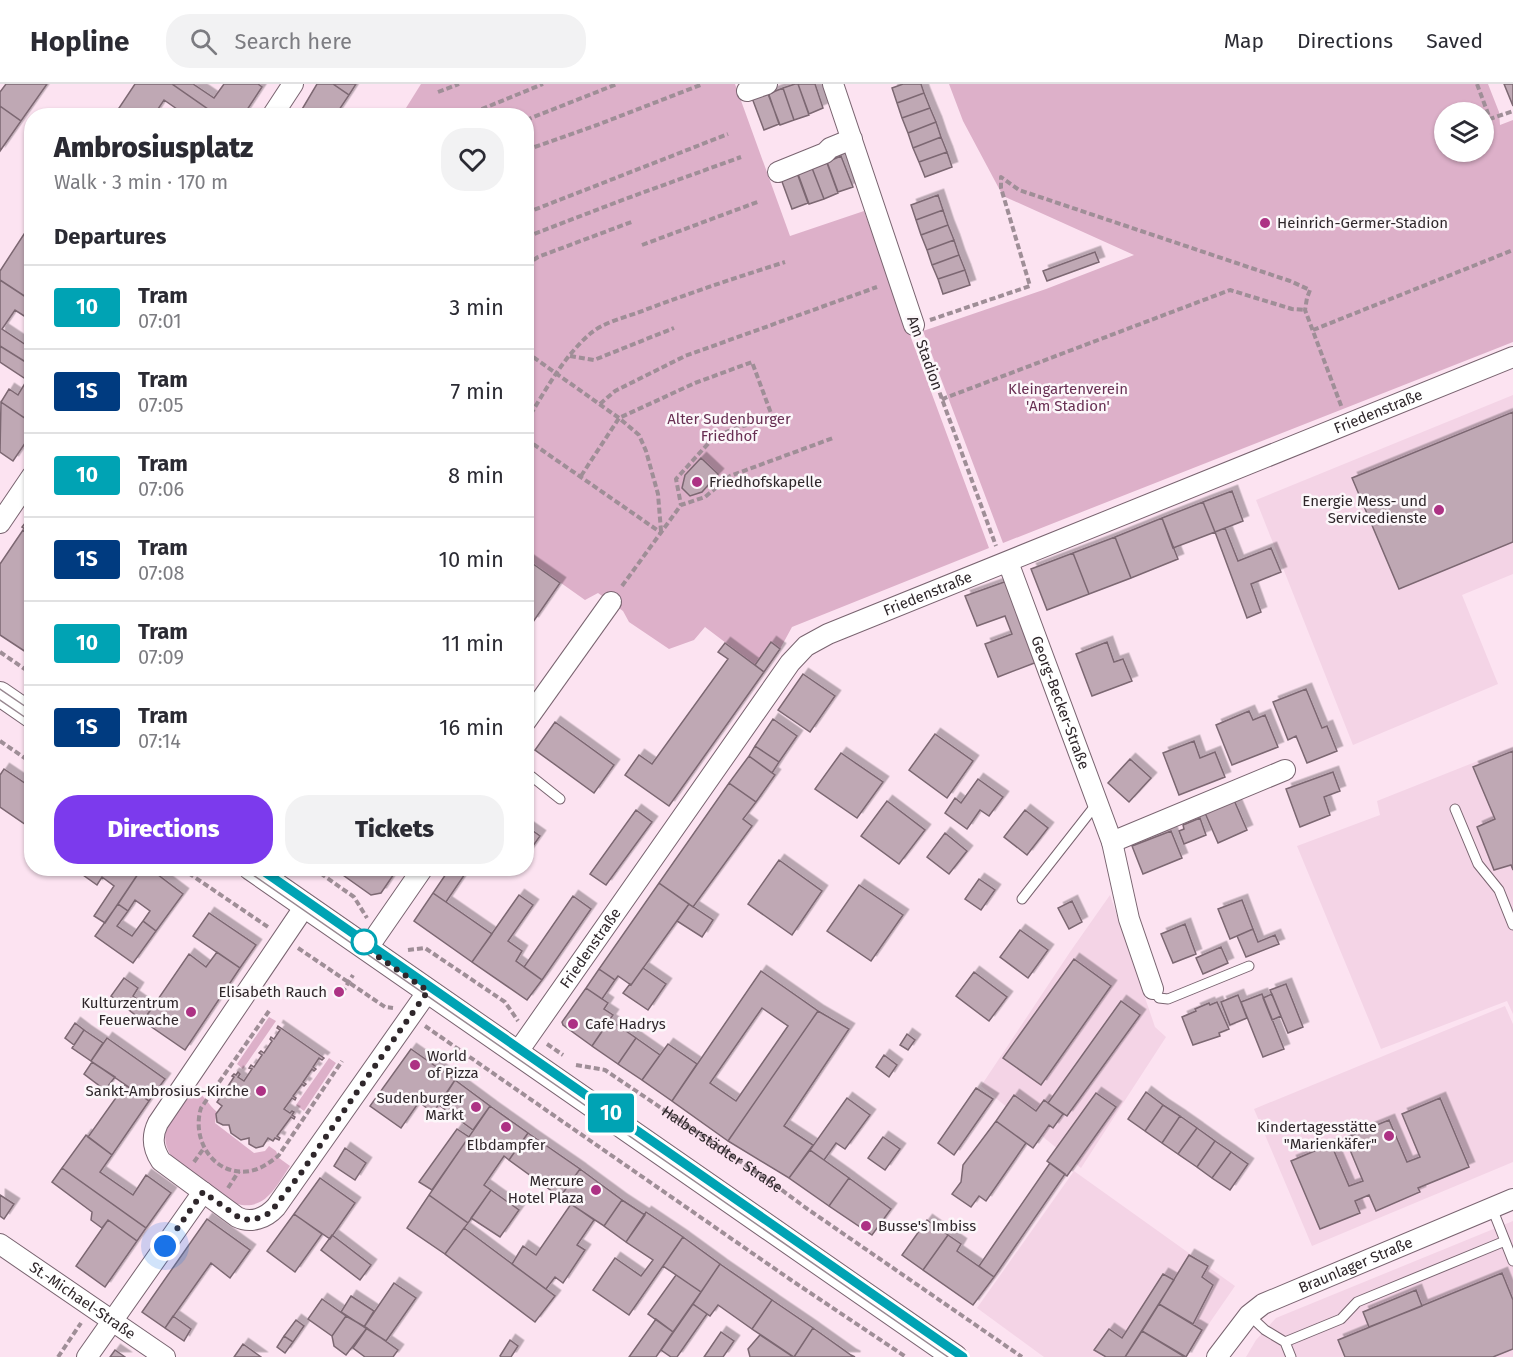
<!DOCTYPE html>
<meta charset="utf-8">
<style>
body{margin:0;font-family:"Fira Sans",sans-serif;background:#f2f2f3;color:#2b2b33;height:100vh;display:flex;flex-direction:column;font-size:22px;white-space:nowrap}
*{box-sizing:border-box;margin:0}
p{font-size:20px;color:#7c7c81}
.icon{flex:none;width:33px;height:33px;fill:none;stroke:currentColor;stroke-width:2;stroke-linecap:round;stroke-linejoin:round}
.map{position:relative;flex:1;overflow:hidden}
.drawer{position:absolute;left:24px;top:24px;width:510px;height:768px;display:flex;flex-direction:column;background:#fff;border-radius:24px;box-shadow:0 2px 4px #0004}
.drawer>*{flex:none}
.badge{padding:0 12px;border-radius:4px;font-size:21px;line-height:39px}
.tools{position:absolute;left:1434px;top:18px;display:grid;gap:12px}
.tools a{display:grid;place-items:center;width:60px;height:60px;border-radius:50%;background:#fff;box-shadow:0 2px 4px #0004;font-size:30px}
.you{position:absolute;width:30px;height:30px;margin:-15px;border:4px solid #fff;border-radius:50%;background:#1a73e8;box-shadow:0 0 0 9px #1a73e833}
.map>.badge{position:absolute;translate:-50% -50%;box-shadow:0 0 0 3px #fff}
h2{padding:0 30px;font-size:22px;line-height:54px}
.round{display:grid;place-items:center;flex:none;width:63px;height:63px;border-radius:24px;background:#f2f2f3}
.overview{display:flex;align-items:center;justify-content:space-between;height:102px;padding:0 30px}
h1{font-size:28px;font-weight:800;line-height:45px}
.primary-button{display:flex;gap:12px;margin-top:auto;padding:12px 30px}
.primary-button a{flex:1;height:69px;border-radius:24px;background:#7c3aed;color:#fff;font-size:24px;font-weight:800;line-height:69px;text-align:center}
.primary-button a+a{background:#f2f2f3;color:#2b2b33}
ul{padding:0;list-style:none}
li{display:flex;align-items:center;gap:18px;height:84px;padding:0 30px;border-top:2px solid #e1e1e2}
li div{flex:1}
li b{display:block;font-size:22px}
li em{font-style:normal}
li .badge{min-width:66px;font-weight:700;text-align:center}
header{display:flex;align-items:center;gap:36px;box-sizing:border-box;height:84px;padding:0 30px;background:#fff;border-bottom:2px solid #e1e1e2}
header strong{font-size:28px}
nav{display:flex;gap:33px;margin-inline-start:auto;font-size:21px}
.search{width:420px;height:54px;background:#f2f2f3;display:flex;align-items:center;gap:15px;box-sizing:border-box;padding:0 21px;border-radius:24px;color:#7c7c81;font-size:22px}
.map>svg:first-child{display:block}
.built{fill:#f4d4e6}
.green{fill:#ddb0c9;fill-rule:evenodd}
.building{fill:#bfa8b4;stroke:#7c6772;stroke-width:1.5;fill-rule:evenodd;filter:url(#shadow)}
.lines{fill:none;stroke-linecap:round;stroke-linejoin:round}
.service-casing{stroke:#796470;stroke-width:11}
.minor-casing{stroke:#796470;stroke-width:22}
.tertiary-casing{stroke:#796470;stroke-width:26}
.path{stroke:#9f8e97;stroke-width:4;stroke-dasharray:6 3;stroke-linecap:butt}
.service{stroke:#fff;stroke-width:9}
.minor{stroke:#fff;stroke-width:20}
.tertiary{stroke:#fff;stroke-width:24}
.tram{stroke:#988891;stroke-width:1.5}
.line-casing{stroke:#fff;stroke-width:14}
.line{stroke:#00a3b4;stroke-width:9}
.walk{stroke:#2f272b;stroke-width:6;stroke-dasharray:0 10.8}
.poi-dot{fill:#ad3284;stroke:#fcf7fa;stroke-width:2}
.stop-dot{fill:#fff;stroke:#00a3b4;stroke-width:3}
.labels{text-anchor:middle;stroke-width:5;stroke-linejoin:round;paint-order:stroke}
.poi-label{font-size:15px;fill:#2f272b;stroke:#fcf7fa;text-anchor:end}
.street-label{font-size:15px;fill:#2f272b;stroke:#fcf7fa}
.park-label{font-size:15px;fill:#682f53;stroke:#fcf7fa}
</style>
<header>
<strong>Hopline</strong>
<div class="search"><svg class="icon" aria-label="search" viewBox="0 0 24 24"><circle cx="10" cy="10" r="6"/><path d="M15 15l6 6"/></svg>Search here</div>
<nav><a>Map</a><a>Directions</a><a>Saved</a></nav>
</header>
<div class="map">
<svg width="1513" height="1273" viewBox="0 0 1513 1273">
<defs>
<filter id="shadow"><feDropShadow dx="5.5" dy="-5.5" stdDeviation="0" flood-color="#0004"/></filter>
</defs>
<rect width="100%" height="100%" fill="#fce3f1"/>
<path class="built" d="M1513,311v179l-51,21 36,89 -145,61 -97,-245z
M1513,663v267l-6,-13 -126,48 -84,-203 83,-31 -3,-14z
M1110,811l45,132 11,10 -85,131 -100,-82 89,-134z
M1505,922l8,18v138l-201,84 -58,-137z
M1074,1087l161,115 -49,71h-142l-67,-49z
M1513,1137v136h-267l10,-17 20,-22z"/>
<path class="green" d="M421,0h314l55,152 74,-25 125,337 -197,79 -12,22 -16,23 -59,-45 -11,13 -25,9 -40,-27 -6,-11 -25,-18 -13,7 -58,-41 -1,-443h-125z
M949,0h539l11,28 1,13 13,-5v222l-510,201 -80,-212 123,-42 88,-34 -131,-59 -40,-75zM1444,28h40v40h-40z
M269,933l7,4 -33,48 -6,-5z
M329,974l7,5 -32,48 -8,-6z
M194,1005c10,6 14,15 23,23l-2,11 39,30 11,-2 4,-5 7,5 3,7 11,8c-14,20 -24,45 -53,38l-63,-44c-8,-11 -11,-21 -7,-34z"/>
<path class="building" d="M6,0h41l-26,37 -21,-15v-14z
M135,0h37l46,32h-31l-23,-16 -10,15 2,1h-26l-11,-8z
M172,0h21l21,14 10,-14h34l4,3 -19,29h-25z
M317,0h16l16,11 -14,21h-37z
M333,0h23l-7,11z
M795,0h3l11,31 -15,5 -11,-32z
M798,0h17l8,24 -14,6z
M903,0h18l3,9 -27,10 -5,-15z
M1504,0h9v22z
M783,4l11,32 -14,5 -12,-31z
M768,8l11,32 -15,6 -12,-32z
M924,9l6,15 -28,10 -5,-15z
M0,22l21,15 -21,30z
M119,24l11,8h-16z
M930,24l6,14 -28,11 -6,-15z
M936,38l5,15 -28,11 -5,-15z
M941,53l6,15 -28,10 -6,-14z
M947,68l5,15 -27,10 -6,-15z
M841,72l12,31 -15,5 -11,-30z
M827,79l11,30 -14,6 -12,-31z
M812,84l12,31 -15,5 -11,-30z
M797,89l11,30 -16,6 -11,-30z
M938,111l5,15 -27,10 -5,-15z
M943,126l5,15 -27,10 -5,-15z
M948,141l6,15 -27,10 -6,-15z
M26,147l6,4v66l-32,-21v-9z
M954,156l5,15 -27,10 -5,-15z
M1095,168l4,10 -52,19 -4,-10z
M959,171l6,15 -27,9 -6,-14z
M965,186l5,15 -27,9 -5,-15z
M0,196l32,21v20l-17,-11 -13,19 30,20v17l-32,-20z
M0,262l32,20v57l-31,-21 8,-13 9,6 9,-15 -27,-18z
M1,318l31,21v10l-19,28 -13,-9z
M1513,328v130l-114,47 -47,-111z
M701,374l17,16 -16,18 -12,4 -8,-8 3,-13z
M1232,407l11,30 -28,11 -12,-30z
M1203,418l12,30 -42,16 -11,-30z
M32,430v20l-10,-7z
M1162,434l16,41 -47,19 -16,-41z
M1225,444l13,33 33,-13 10,24 -30,12 10,28 -14,6 -32,-86z
M23,446l9,5v121l-32,-21v-71z
M1115,453l16,41 -42,16 -16,-41z
M1073,469l16,41 -42,16 -16,-41z
M526,475l34,24 -27,39 -7,-4z
M1007,497l30,81 -39,15 -13,-33 27,-10 -7,-18 -28,10 -12,-30z
M771,558l9,7 -16,23 -9,-7z
M1107,558l7,20 9,-3 9,22 -40,15 -16,-42z
M725,559l39,29 -95,134 -44,-31 14,-20 13,9 76,-105 -10,-7z
M803,590l32,22 -25,36 -32,-22z
M1306,605l16,39 5,-2 10,25 -30,12 -11,-27 -8,4 -15,-38z
M1249,627l4,9 12,-5 13,32 -46,18 -16,-40z
M773,635l24,17 -18,26 -24,-16z
M555,638l59,43 -20,28 -59,-43z
M935,650l38,27 -26,37 -38,-28z
M1194,657l6,17 15,-6 10,25 -46,18 -16,-42z
M755,662l24,16 -7,11 -23,-17z
M1513,667v119l-2,-5 -17,5 -17,-43 18,-8 -22,-52z
M841,669l42,29 -26,36 -42,-29z
M749,672l26,19 -19,27 -27,-19z
M1130,675l21,19 -22,24 -21,-19z
M4,685l28,19v41l-32,-22v-32z
M1333,688l7,19 -16,6 6,18 -30,12 -14,-38z
M978,695l25,18 -14,19 -9,-6 -13,19 -22,-16 10,-15 6,5z
M729,699l27,19 -13,17 9,7 -59,81 -34,-24z
M1234,716l13,30 -29,13 -13,-30z
M887,717l38,29 -26,34 -38,-28z
M636,726l16,12 -46,63 -16,-11z
M1025,726l23,18 -21,27 -23,-18z
M1200,734l6,17 -22,9 -5,-13 5,-2 -1,-4z
M526,742l14,10 -12,17 -2,-1z
M1171,747l11,27 -39,16 -11,-28z
M945,749l22,18 -18,23 -22,-17z
M779,776l43,31 -30,44 -44,-31z
M87,784h55l-37,55 -11,-7 20,-30 -12,-9 -5,8 -14,-10z
M142,784h7l34,26 -27,37 -13,-10 7,-10 -15,-11 -7,11 -10,-7z
M333,784h65l-17,25 -10,2z
M450,784h19l-23,34 -13,-9z
M979,795l16,11 -14,20 -16,-11z
M659,799l30,21 -58,81 -13,-9 -3,4 -16,-11z
M859,801l44,30 -32,46 -44,-30z
M433,809l59,41 -20,28 -58,-41z
M519,811l14,10 -25,36 14,10 -6,10 26,19 -15,20 -55,-38z
M573,812l18,13 -49,71 -18,-13z
M1242,816l11,29 -23,10 -12,-30z
M1072,817l10,21 -13,7 -11,-21z
M118,820l10,7 -11,15 15,10 11,-15 13,10 -23,32 -38,-27z
M689,820l24,16 -11,17 -25,-16z
M209,829l47,32 -16,23 -47,-32z
M1185,840l11,30 -23,9 -12,-29z
M1253,845l5,13 17,-7 4,9 -33,13 -9,-21z
M1020,846l28,20 -20,28 -28,-21z
M1221,863l7,16 -25,11 -7,-16z
M217,868l23,16 -55,82 -42,-29 46,-67 17,13z
M1074,875l37,27 -70,99 -38,-27z
M643,884l23,16 -18,26 -25,-17 7,-9 1,1z
M599,885l16,11 -13,19 -16,-11z
M761,887l57,40 -90,130 -56,-40zM762,924l26,18 -52,75 -26,-18z
M974,888l33,25 -18,24 -33,-25z
M124,894l14,10 -5,8 18,13 -8,12 -32,-25z
M1286,900l17,43 -15,6 -18,-43z
M586,904l22,15 -4,6 9,6 -21,31 -29,-21 -1,-3z
M1262,910l22,55 -21,8 -22,-55z
M1272,910l9,22 -9,4 -9,-22z
M1238,911l9,23 -17,7 -9,-23z
M1121,917l19,14 -73,101 -19,-13z
M1217,918l12,27 -10,4 1,3 -27,9 -11,-28 14,-6 -1,-2 14,-6 1,2z
M818,927l31,18 -65,97 29,19 -24,33 -61,-37z
M610,936l26,18 -18,26 -26,-18z
M75,939l9,7 -10,15 -9,-7z
M278,942l46,32 -2,2 -3,-2 -6,9 3,2 -2,2 -2,-2 -9,13 3,2 -2,2 -2,-2 -9,12 3,2 -1,2 -3,-2 -8,11 6,4 2,-2 2,1 -2,3 3,2 -1,2 -3,-2 -14,19 3,2 -1,2 -4,-2 -2,3 -5,-3 -5,8 -7,2 -7,-4v-6l-8,2 -10,-7 -2,-8h-6l-6,-3 -1,-8 6,-8 -5,-4 2,-3 -2,-2 1,-1 3,1 13,-20 -2,-1 2,-2 2,1 2,-3 2,2 -2,3 6,4 8,-12 -3,-1 2,-3 3,2 8,-12 -3,-2 2,-2 3,2 8,-12 -2,-2 1,-2 3,2 6,-9 -3,-2z
M84,946l19,13 -12,18 -19,-13z
M907,950l8,6 -7,10 -8,-5z
M107,954l58,41 -16,22 -58,-40z
M636,954l24,17 -18,25 -24,-16z
M668,960l29,20 -25,37 -30,-21z
M411,965l44,31 -22,33 -14,-11 -18,26 -31,-22z
M884,971l13,10 -8,12 -13,-10z
M92,978l23,15 -10,13 -21,-16z
M455,996l35,26 -17,24 -34,-25z
M125,1001l24,16 -37,54 -24,-18z
M976,1004l17,11 -39,56 -16,-12z
M1146,1008l17,13 -18,26 -17,-12z
M1096,1009l20,14 -49,69 -20,-15z
M1014,1011l22,16 8,-11 19,14 -10,14 -4,-3 -16,23 -37,-27z
M847,1014l23,17 -25,34 -9,-6 -12,17 -14,-10z
M1440,1014l29,69 -51,21 2,4 -44,19 -7,-16 -14,6 5,12 -40,16 -29,-68 40,-17 18,42 14,-5 -18,-43 44,-18 18,42 13,-5 -18,-43z
M1163,1021l17,11 -18,27 -17,-12z
M490,1022l38,27 -19,27 -5,-4 -20,29 7,5 -23,33 -39,-28z
M1180,1032l17,12 -19,26 -16,-11z
M996,1037l30,22 -40,58 -7,-5 -8,11 -19,-13 9,-12 2,-17z
M1197,1044l18,13 -18,26 -19,-13z
M457,1045l12,8 -37,53 -13,-8z
M528,1049l52,36 -20,28 -51,-37z
M86,1051l26,20 -12,17 33,23 13,-20 25,18 -25,35 -84,-60z
M883,1053l17,12 -15,21 -17,-12z
M1215,1057l16,11 -19,26 -15,-11z
M345,1064l21,15 -11,17 -21,-14z
M810,1066l39,28 -20,28 -40,-28z
M1231,1068l17,12 -18,26 -18,-12z
M1050,1079l15,11 -71,103 -15,-11z
M62,1084l84,60 -9,13 -29,-21 -6,8 -11,-8 1,-8 -40,-30z
M580,1085l42,31 -18,26 -44,-29z
M320,1094l35,25 -25,36 -36,-25z
M849,1094l42,31 -19,26 -43,-29z
M491,1106l28,20 -19,27 -29,-19z
M0,1111l14,9 -10,15 -4,-3z
M429,1111l39,28 -23,31 -38,-26z
M622,1116l23,15 -19,27 -22,-16z
M571,1120l23,16 -17,25 8,5 -22,33 -8,-6 -9,12 -34,-25 11,-18 13,9z
M646,1128l37,25 -54,78 -36,-25 22,-32 26,18 12,-16 -27,-18z
M294,1130l28,20 -27,38 -28,-21z
M207,1135l43,31 -20,28 -19,-15 -46,65 -23,-16z
M108,1136l29,21 -32,46 -29,-21z
M927,1136l21,15 -25,35 -21,-15z
M464,1144l91,68 -20,26 -90,-68z
M332,1151l39,30 -11,15 -39,-30z
M948,1151l13,9 -4,7 37,26 -21,28 -50,-35z
M683,1153l37,27 -19,28 -38,-26z
M1189,1171l19,11 -6,11 11,8 -20,39 -34,-20z
M720,1180l52,36 -20,29 -34,-24 -8,11 -17,-12z
M1502,1189l11,27v49l-20,8h-148l-7,-17z
M1163,1190l11,6 -49,77h-19l-12,-7 15,-21 13,9z
M676,1191l25,17 -28,40 -25,-18z
M394,1199l22,15 -30,43 -22,-14z
M1416,1206l6,16 -53,21 -6,-15z
M351,1212l23,15 -10,16 -23,-15z
M322,1215l24,17 -14,20 -24,-17z
M772,1216l41,28 -19,29 -42,-28z
M693,1220l14,10 -30,43h-6l-10,-7z
M1159,1220l43,26 -16,27 -44,-26z
M173,1232l18,13 -7,12 -19,-13z
M346,1232l21,12 -21,27 -12,-9 -2,-10z
M656,1235l17,13 -17,25h-27z
M296,1236l8,6 -11,16 -9,-6z
M367,1244l31,22 -5,7h-28l-12,-9z
M813,1244l38,27 4,2h-61z
M1142,1247l43,26h-60z
M721,1248l13,9 -11,16h-19z
M760,1251l33,22h-43l-2,-8z
M284,1252l9,6 -8,11 -8,-6z
M510,1256l8,6 -7,11h-10l-1,-1z
M243,1260l18,13h-27z
M115,1266l10,7h-15z"/>
<g class="lines">
<defs>
<path id="service" d="M526,688l34,27
M1455,725l23,55 21,26 14,35
M1022,815l76,-97
M1153,905l6,9 9,1 81,-33
M1492,1124l21,53
M1249,1231l16,15 20,12 6,15
M1285,1258l56,-23 16,-17 148,-61"/>
<g id="minor">
<path d="M833,0l81,241"/>
<path d="M747,7l20,-7"/>
<path d="M272,32l21,-32"/>
<path d="M778,88l47,-19 5,-5 22,-9"/>
<path d="M0,439l32,-47"/>
<path id="s2" d="M1008,478l104,280 17,77 24,70"/>
<path d="M526,637l85,-119"/>
<path d="M1112,758l173,-72"/>
<path d="M305,822l-147,217c-7,14 -5,26 3,38l76,56c14,7 29,1 39,-10l152,-216"/>
<path d="M367,865l56,-81"/>
<path id="s3" d="M517,969l273,-390 16,-17 22,-12 685,-277"/>
<path id="s4" d="M0,1160l165,113"/>
<path d="M87,1273l116,-165"/>
<path id="s5" d="M1217,1273l32,-42 14,-11 250,-105"/>
</g>
<path id="tertiary" d="M0,610l32,22
M251,784l704,489"/>
</defs>
<use href="#service" class="service-casing"/>
<use href="#minor" class="minor-casing"/>
<use href="#tertiary" class="tertiary-casing"/>
<g class="path">
<path d="M1477,0l13,35 23,-8"/>
<path d="M438,8l21,-8"/>
<path d="M465,32l78,-32"/>
<path d="M526,36l91,-36"/>
<path d="M526,66l71,-25 106,-41"/>
<path d="M526,129l202,-79"/>
<path d="M526,153l99,-38 116,-42"/>
<path d="M642,161l118,-44"/>
<path d="M526,181l12,-8 96,-36"/>
<path d="M930,236l100,-34 -29,-98v-11l18,13 271,91 20,9 -3,8 -2,12 37,98"/>
<path d="M1313,246l200,-80"/>
<path d="M921,258l75,204"/>
<path d="M526,268l93,66 20,17 7,16 12,43 3,37"/>
<path d="M570,272l24,4 80,-32"/>
<path d="M942,316l3,-2 285,-108 62,19 13,1"/>
<path d="M600,320l15,-13 70,-35 192,-69"/>
<path d="M526,338c19,-31 37,-65 65,-89 12,-10 31,-15 46,-20 49,-19 98,-35 148,-51"/>
<path d="M526,355l134,93"/>
<path d="M581,392l38,-58 76,-35 57,-21 20,54 -57,20 -39,43 5,26"/>
<path d="M622,502l59,-81 24,-8 25,-21 103,-38"/>
<path d="M0,568l32,22"/>
<path d="M0,657l32,22"/>
<path d="M181,784l87,59"/>
<path d="M313,784l41,29 13,21"/>
<path d="M191,791l5,-7"/>
<path d="M298,864l87,59 8,1"/>
<path d="M408,866l17,-2 80,54 13,19"/>
<path d="M342,909l11,-18"/>
<path d="M269,927l-68,97c-10,32 13,69 49,63 11,-2 21,-9 29,-16l63,-94"/>
<path d="M425,942l366,254 115,77"/>
<path d="M547,960l16,11"/>
<path id="s1" d="M576,981l29,5 170,115 31,23 216,149"/>
<path d="M194,1078l10,-14"/>
<path d="M228,1104l11,-17"/>
<path d="M58,1273l23,-34"/>
</g>
<use href="#service" class="service"/>
<use href="#minor" class="minor"/>
<use href="#tertiary" class="tertiary"/>
<path class="tram" d="M0,605l32,22
M0,616l32,22
M243,784l705,489
M258,784l59,41
M399,882l93,65
M941,1258l22,15"/>
</g>
<g class="lines">
<defs>
<path id="line" d="M259,784l704,489"/>
</defs>
<use href="#line" class="line-casing"/>
<use href="#line" class="line"/>
<path class="walk" d="M165,1162l38,-54 38,27 12,1 17,-7 31,-40 67,-97 60,-85 -61,-42 2,-4 -5,-3"/>
</g>
<g class="poi-dot">
<circle cx="1265" cy="139" r="6"/>
<circle cx="697" cy="398" r="6"/>
<circle cx="1439" cy="426" r="6"/>
<circle cx="339" cy="908" r="6"/>
<circle cx="191" cy="928" r="6"/>
<circle cx="573" cy="940" r="6"/>
<circle cx="415" cy="981" r="6"/>
<circle cx="261" cy="1007" r="6"/>
<circle cx="476" cy="1023" r="6"/>
<circle cx="506" cy="1043" r="6"/>
<circle cx="1389" cy="1052" r="6"/>
<circle cx="596" cy="1106" r="6"/>
<circle cx="866" cy="1142" r="6"/>
</g>
<circle class="stop-dot" cx="364" cy="858" r="12"/>
<g class="labels">
<g class="poi-label">
<text x="1277" y="144" text-anchor="start">Heinrich-Germer-Stadion</text>
<text x="709" y="403" text-anchor="start">Friedhofskapelle</text>
<text x="1427" y="422">Energie Mess- und<tspan x="1427" dy="17">Servicedienste</tspan></text>
<text x="327" y="913">Elisabeth Rauch</text>
<text x="179" y="924">Kulturzentrum<tspan x="179" dy="17">Feuerwache</tspan></text>
<text x="585" y="945" text-anchor="start">Cafe Hadrys</text>
<text x="427" y="977" text-anchor="start">World<tspan x="427" dy="17">of Pizza</tspan></text>
<text x="249" y="1012">Sankt-Ambrosius-Kirche</text>
<text x="464" y="1019">Sudenburger<tspan x="464" dy="17">Markt</tspan></text>
<text x="1377" y="1048">Kindertagesstätte<tspan x="1377" dy="17">"Marienkäfer"</tspan></text>
<text x="506" y="1066" text-anchor="middle">Elbdampfer</text>
<text x="584" y="1102">Mercure<tspan x="584" dy="17">Hotel Plaza</tspan></text>
<text x="878" y="1147" text-anchor="start">Busse's Imbiss</text>
</g>
<g class="street-label">
<text transform="translate(925 269) rotate(70)" y="5">Am Stadion</text>
<text dy="5" stroke="none"><textPath href="#s3" startOffset="1118">Friedenstraße</textPath></text>
<text dy="5" stroke="none"><textPath href="#s3" startOffset="632">Friedenstraße</textPath></text>
<text dy="5" stroke="none"><textPath href="#s2" startOffset="150">Georg-Becker-Straße</textPath></text>
<text dy="5" stroke="none"><textPath href="#s3" startOffset="128">Friedenstraße</textPath></text>
<text dy="5" stroke="none"><textPath href="#s1" startOffset="171">Halberstädter Straße</textPath></text>
<text dy="5" stroke="none"><textPath href="#s5" startOffset="171">Braunlager Straße</textPath></text>
<text dy="5" stroke="none"><textPath href="#s4" startOffset="100">St.-Michael-Straße</textPath></text>
</g>
<g class="park-label">
<text x="1068" y="310">Kleingartenverein<tspan x="1068" dy="17">'Am Stadion'</tspan></text>
<text x="729" y="340">Alter Sudenburger<tspan x="729" dy="17">Friedhof</tspan></text>
</g>
</g>
</svg>
<div class="tools">
<a><svg class="icon" aria-label="layers" viewBox="0 0 24 24"><path d="M12 4l9 5-9 5-9-5zM3 14l9 5 9-5"/></svg></a>
</div>
<div class="you" style="left:165px;top:1162px"></div>
<b class="badge" style="left:611px;top:1029px;background:#00a3b4;color:#fff">10</b>
<section class="drawer">
<div class="overview"><div><h1>Ambrosiusplatz</h1><p>Walk · 3 min · 170 m</p></div><a class="round"><svg class="icon" aria-label="heart" viewBox="0 0 24 24"><path d="M12 20l-8-8c-3-5 5-10 8-4 3-6 11-1 8 4z"/></svg></a></div>
<h2>Departures</h2>
<ul>
<li><span class="badge" style="background:#00a3b4;color:#fff">10</span><div><b>Tram</b><p>07:01</p></div><em>3 min</em></li>
<li><span class="badge" style="background:#003b80;color:#fff">1S</span><div><b>Tram</b><p>07:05</p></div><em>7 min</em></li>
<li><span class="badge" style="background:#00a3b4;color:#fff">10</span><div><b>Tram</b><p>07:06</p></div><em>8 min</em></li>
<li><span class="badge" style="background:#003b80;color:#fff">1S</span><div><b>Tram</b><p>07:08</p></div><em>10 min</em></li>
<li><span class="badge" style="background:#00a3b4;color:#fff">10</span><div><b>Tram</b><p>07:09</p></div><em>11 min</em></li>
<li><span class="badge" style="background:#003b80;color:#fff">1S</span><div><b>Tram</b><p>07:14</p></div><em>16 min</em></li>
</ul>
<div class="primary-button"><a>Directions</a><a>Tickets</a></div>
</section>
</div>
